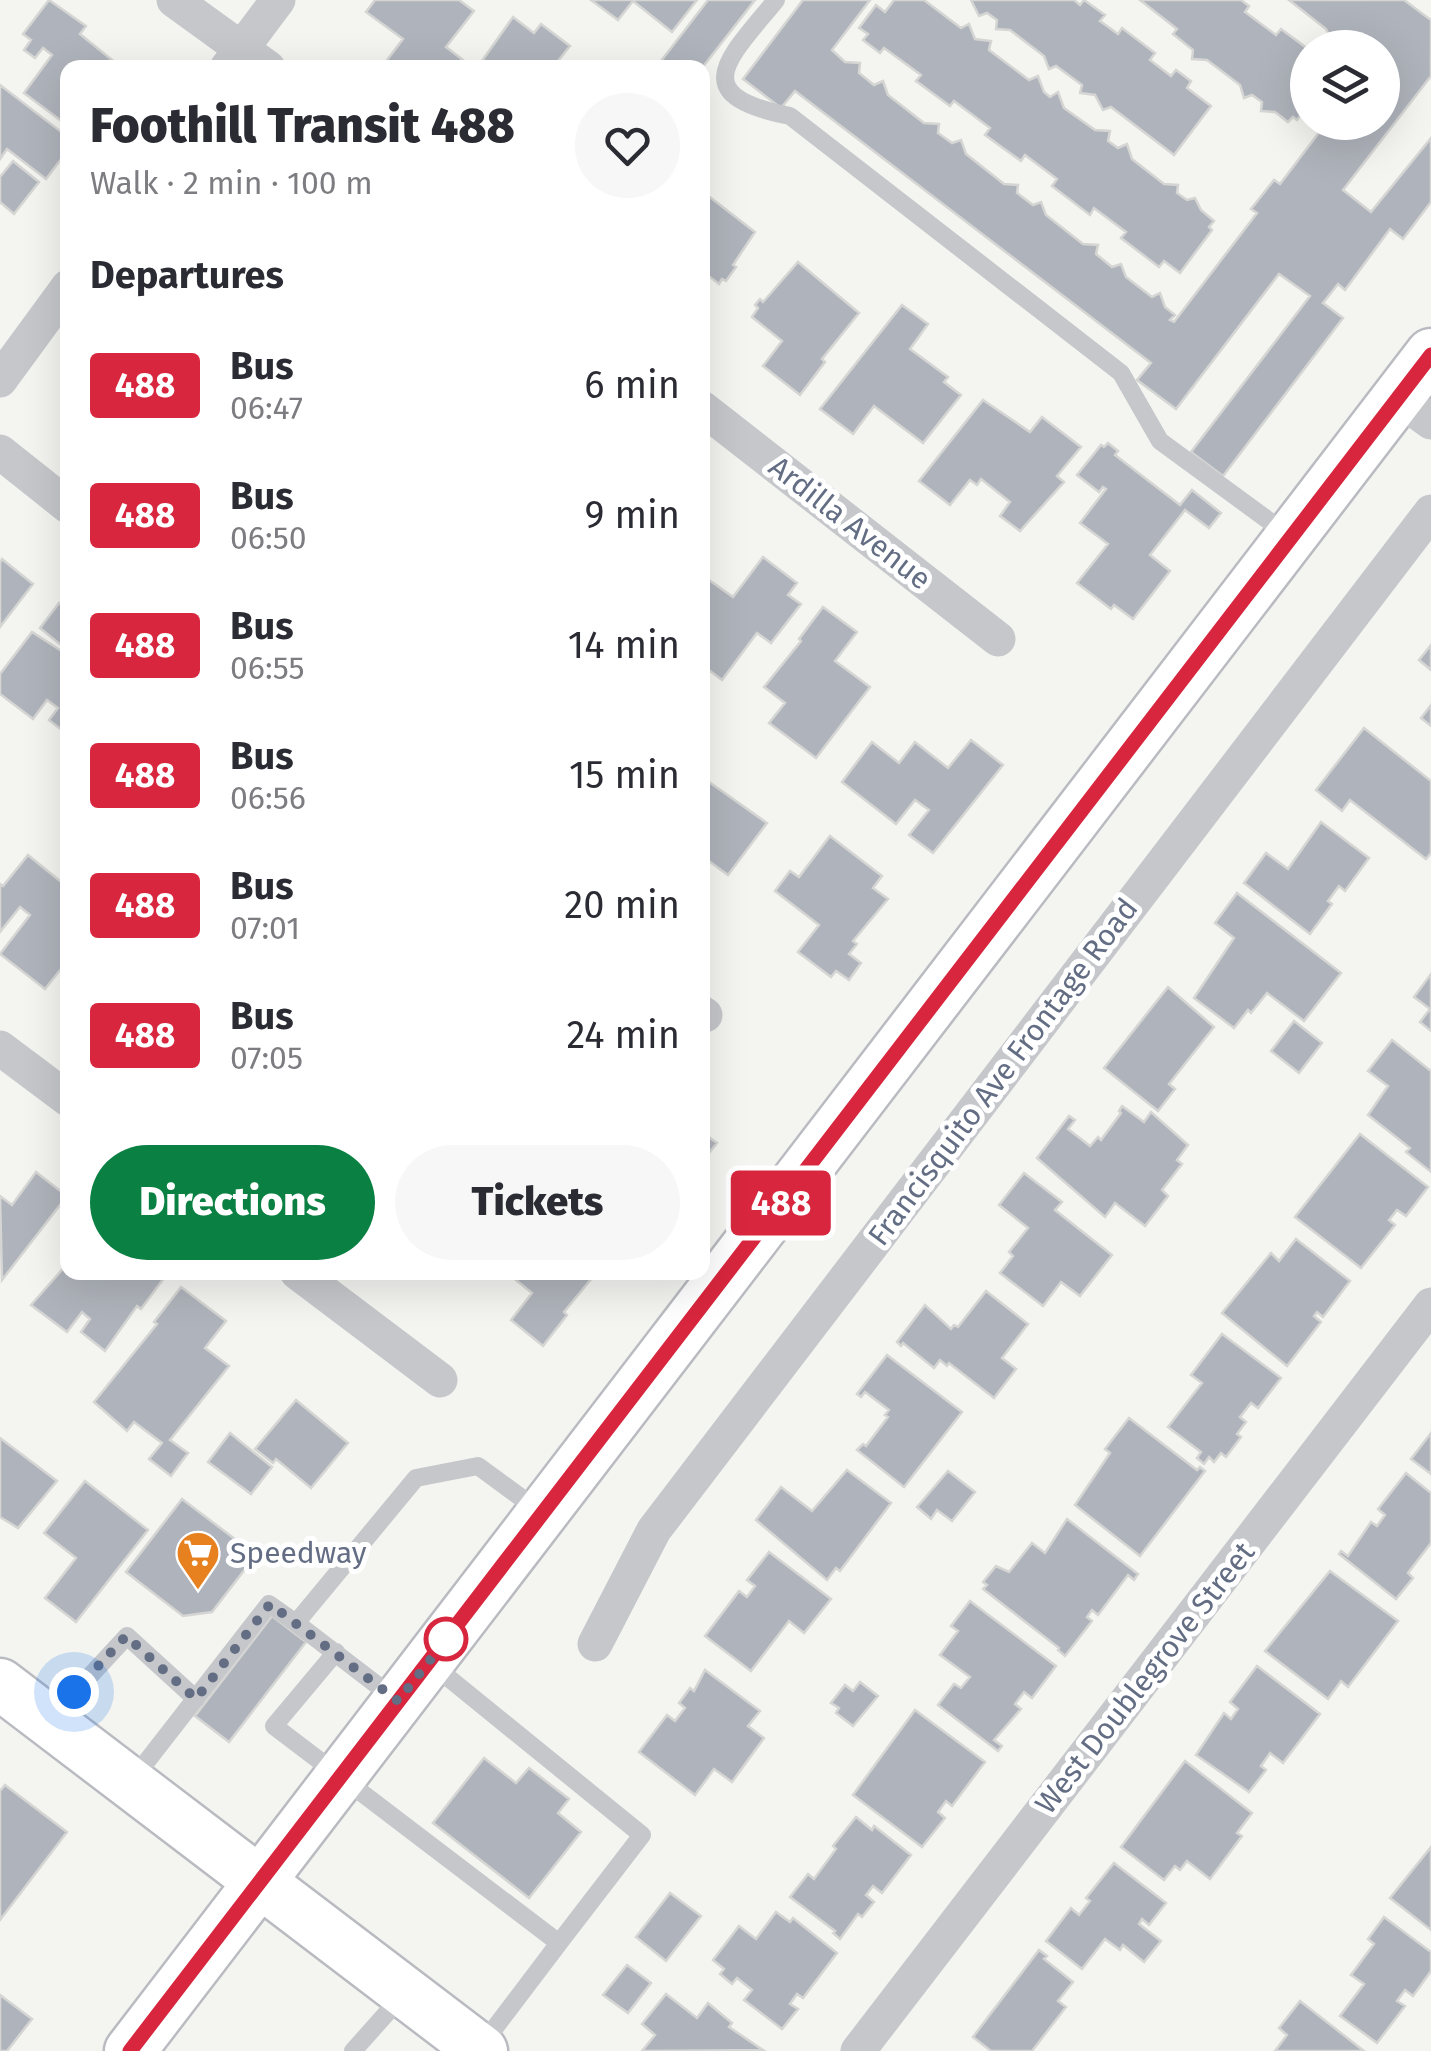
<!DOCTYPE html>
<meta charset="utf-8">
<style>
body{margin:0;font-family:"Fira Sans",sans-serif;background:#f7f7f7;color:#2b2b33;height:100vh;display:flex;flex-direction:column;font-size:38px;white-space:nowrap}
*{box-sizing:border-box;margin:0}
p{font-size:32px;color:#7c7c81}
.icon{flex:none;width:55px;height:55px;fill:none;stroke:currentColor;stroke-width:2;stroke-linecap:round;stroke-linejoin:round}
.map{position:relative;flex:1;overflow:hidden}
.side{position:absolute;left:60px;top:60px;width:650px;height:1220px;display:flex;flex-direction:column;background:#fff;border-radius:20px;box-shadow:0 10px 40px #0002}
.side>*{flex:none}
.badge{padding:0 20px;border-radius:8px;font-size:35px;line-height:65px}
.controls{position:absolute;left:1290px;top:30px;display:grid;gap:20px}
.controls a{display:grid;place-items:center;width:110px;height:110px;border-radius:50%;background:#fff;box-shadow:0 10px 40px #0002;font-size:50px}
.you{position:absolute;width:50px;height:50px;margin:-25px;border:8px solid #fff;border-radius:50%;background:#1a73e8;box-shadow:0 0 0 15px #1a73e833}
.map>.badge{position:absolute;translate:-50% -50%;box-shadow:0 0 0 5px #fff}
h2{padding:0 30px;font-size:38px;line-height:90px}
.round{display:grid;place-items:center;flex:none;width:105px;height:105px;border-radius:52px;background:#f7f7f7}
.summary{display:flex;align-items:center;justify-content:space-between;height:170px;padding:0 30px}
h1{font-size:48px;font-weight:800;line-height:75px}
.cta{display:flex;gap:20px;margin-top:auto;padding:20px 30px}
.cta a{flex:1;height:115px;border-radius:60px;background:#0b8043;color:#fff;font-size:40px;font-weight:800;line-height:115px;text-align:center}
.cta a+a{background:#f7f7f7;color:#2b2b33}
ul{padding:0;list-style:none}
li{display:flex;align-items:center;gap:30px;height:130px;padding:0 30px}
li div{flex:1}
li b{display:block;font-size:38px}
li em{font-style:normal}
li .badge{min-width:110px;font-weight:700;text-align:center}
.map>svg:first-child{display:block}
.building{fill:#afb3bb;stroke:#d5d6d4;stroke-width:2.5}
.lines{fill:none;stroke-linecap:round;stroke-linejoin:round}
.secondary-casing{stroke:#b9bbc1;stroke-width:55}
.lane{stroke:#c5c7cb;stroke-width:18}
.street{stroke:#c5c7cb;stroke-width:35}
.secondary{stroke:#fff;stroke-width:50}
.line-casing{stroke:#fff;stroke-width:22}
.line{stroke:#d7263d;stroke-width:15}
.walk{stroke:#636d83;stroke-width:10;stroke-dasharray:0 18}
.stop-dot{fill:#fff;stroke:#d7263d;stroke-width:5}
.labels{text-anchor:middle;stroke-width:10;stroke-linejoin:round;paint-order:stroke}
.street-label{font-size:30px;fill:#636d83;stroke:#fff}
.poi-label{font-size:30px;fill:#636d83;stroke:#fff;text-anchor:start}
</style>
<div class="map">
<svg width="1431" height="2051" viewBox="0 0 1431 2051">
<rect width="100%" height="100%" fill="#f4f5f1"/>
<path class="building" d="M49,0l37,26 -6,8 42,34h-54v58l-44,-33 28,-38 -9,-7 -8,10 -11,-8 7,-10 -8,-6z
M375,0h84l15,11 -28,36 17,13 -6,8h-76l22,-29 -37,-27z
M591,0h106l-25,32 -39,-31 -15,19z
M708,0h47l-53,68h-32l-9,-7z
M803,0h67l-38,50 13,12 15,1 -1,10 15,12 9,-4 5,14 36,28 15,1 -1,9 14,10 9,-3 5,14 38,30 14,1 -1,8 16,12 8,-3 5,13 37,29 15,1 -2,9 16,13 9,-3 5,13 26,20 8,-4 5,14 10,8 -5,5 4,2 83,-109 -6,-4 23,-29 6,4 47,-62h55v-74h-38l1,-5 -6,-4 -7,3 -6,-13 -37,-29h115l27,20v56l-88,114 28,22 60,-74v64l-28,37 -13,-10 -45,61 -7,-6 -15,19 20,15 -120,158 -32,-24 119,-156 -31,-22 -103,135 -39,-29 14,-17 -356,-272 -14,17 -38,-29z
M894,0h30l37,28 8,-4 6,15 16,2 -2,9 40,30 9,-4 6,16 6,5 8,-5 6,16 31,22 15,1 -2,10 10,7 9,-4 5,15 32,25 14,1 -1,8 10,7 8,-2 6,12 13,11 -5,6 3,3 -32,43 -16,-12 -5,6 -38,-29 5,-6 -32,-24 -4,7 -38,-29 5,-7 -32,-24 -4,6 -36,-26 5,-7 -36,-27 -4,5 -34,-25 5,-6 -37,-27 -4,5 -17,-13 5,-6 -9,-6 17,-23 9,7z
M971,0h103l6,5 4,-5 21,15 -5,6 18,13 4,-6 33,25 -5,7 21,16 5,-6 15,11 -4,7 24,18 -37,49 -63,-48 -8,3 -8,-15 -15,-2 2,-8 -26,-19 -7,3 -5,-13 -34,-26 -14,-1 1,-9 -10,-7 -8,3z
M1140,0h101l8,6 -4,6 31,23 5,-6 27,20v57l-11,14 -4,-3 -5,5 -13,-10 -14,-1 1,-9 -10,-7 -8,3 -4,-13 -33,-25 -15,-1 1,-9 -20,-16 4,-5z
M513,17l21,16 7,-9 29,22 -12,15 8,7h-89z
M0,85l68,52v13l-22,29 -39,-30 -7,10z
M13,161l26,21 -25,32 -14,-12v-25z
M702,191l53,41 -22,33 3,2 -10,14 -4,-2 -3,5 -17,-13z
M798,262l61,51 -37,46 3,3 -25,33 -37,-29 19,-25 -30,-24 6,-9 -3,-3 5,-6 3,3z
M902,305l26,19 -18,25 38,28 -4,5 17,13 -38,48 -49,-37 -21,28 -33,-25z
M983,400l47,32 12,-15 39,30 -24,29 7,6 -44,49 -20,-15 10,-14 -29,-23 -4,6 -7,-5 -20,25 -31,-24z
M1108,443l10,8 -3,4 65,50 12,-15 29,23 -12,15 -24,-18 -35,45 20,16 -37,48 -19,-14 -3,4 -34,-26 31,-39 -28,-21 26,-34 -3,-2 -4,5 -22,-17 24,-30 3,2z
M763,557l34,26 -9,12 13,9 -30,39 -14,-10 -35,47 -20,-15v-90l31,22z
M2,559l31,25 -33,43v-64z
M59,603l9,6v126l-19,-15 9,-12 -11,-8 -14,19 -33,-25v-20l32,-42 31,20 3,-3 -26,-21z
M823,607l34,25 -22,29 35,26 -54,71 -47,-35 16,-20 -21,-16 37,-46 -2,-2z
M1431,645v25l-12,-10z
M1431,705v21l-10,-8z
M1364,728l67,53v72l-5,6 -76,-59 -8,11 -26,-21z
M971,740l32,25 -70,88 -24,-18 20,-25 -14,-10 -19,24 -54,-42 30,-40 27,21 16,-21 33,26z
M702,777l65,46 -39,52 -26,-19z
M1321,822l48,36 -24,33 -6,-5 -11,15 4,3 -22,30 -66,-51 22,-30 22,16z
M830,836l52,40 -9,12 15,11 -35,42 4,3 -8,10 12,9 -12,17 -13,-9 -5,6 -33,-25 21,-27 -44,-34 15,-20 9,6z
M28,855l37,30 3,-3v78l-23,29 -45,-35 30,-39 -10,-8 -20,25v-48l3,2z
M1237,893l104,80 -37,48 -37,-28 -16,20 -3,-3 -14,18 -40,-30 40,-60 -19,-15z
M1431,974v57l-11,-9 10,-13 -16,-12z
M1168,987l46,40 -45,57 6,5 -17,22 -54,-43z
M1294,1021l28,22 -23,30 -28,-22z
M1392,1040l39,31v101l-25,-20 4,-4 -42,-33 20,-29 -20,-15z
M1122,1106l22,16 7,-10 37,33 -11,15 5,4 -20,26 6,6 -23,30 -30,-23 -10,14 -68,-59 32,-42 6,4 -7,9 22,17 8,-9 3,3 20,-27 -2,-2z
M702,1132l15,11 -15,19z
M1360,1134l68,53 -22,29 -9,-6 -8,10 6,5 -34,43 -66,-51z
M36,1172l31,24 -65,84 -2,-84 12,9z
M1024,1173l38,29 -7,8 57,45 -32,41 -19,-14 -18,24 -43,-33 13,-17 -4,-4 19,-24 -29,-23z
M1296,1239l54,42 -27,36 -6,-5 -3,4 7,6 -34,44 -65,-53 49,-60 8,8z
M68,1263v9h38l6,5 3,-5 52,2 -26,35 -4,-3 -32,45 -24,-19 9,-13 -8,-7 -15,20 -36,-27z
M506,1272h91l-33,40 3,3 -24,31 -32,-26 21,-27z
M181,1287l45,34 -21,27 24,18 -59,74 18,13 -17,23 -22,-17 13,-16 -28,-21 -7,9 -33,-29 63,-78 -3,-2z
M986,1291l42,33 -26,34 14,11 -22,29 -45,-35 -2,3 -7,-6 -6,8 -31,-25 -2,3 -4,-4 28,-37 26,24 3,-4 4,2z
M1222,1334l59,44 -23,30 -7,-5 -11,14 6,5 -9,12 4,3 -15,20 -5,-4 -7,9 -5,-5 -5,7 -7,-6 4,-6 -33,-25 34,-44 -11,-8z
M887,1355l75,57 -58,75 -47,-37 6,-6 3,2 22,-29 -3,-2 4,-5 -24,-18 -4,5 -4,-3z
M296,1400l52,43 -37,45 -35,-29 -3,4 -18,-14z
M1129,1418l68,52 3,-3 5,4 -65,85 -65,-51 35,-52 -5,-4z
M230,1433l42,34 -21,27 -43,-32z
M1431,1433v41l-20,-15z
M0,1438l57,43 -39,47 -18,-11z
M847,1470l44,33 -51,68 -4,-3 -9,12 -71,-60 25,-33 31,24z
M948,1471l27,21 -23,29 -15,-11 -6,9 -14,-12z
M1406,1473l25,20v50l-23,30 5,5 -17,21 -57,-45 2,-3 7,5 23,-34 6,4 8,-11 -7,-6z
M85,1481l63,49 -72,92 -31,-24 31,-40 -32,-25z
M182,1499l74,56 -44,57 -29,4 -57,-44z
M1067,1519l71,55 -4,6 -6,-5 -30,40 -6,-5 -5,7 5,4 -27,35 -7,-6 1,-2 -76,-59 4,-4 -4,-3 13,-16 13,6 23,-29 13,10z
M769,1552l62,47 -27,34 -15,-12 -38,50 -46,-35 34,-45 8,6 8,-11 -8,-6z
M1330,1571l68,50 -50,66 -7,-6 -13,18 -63,-48z
M970,1601l86,65 -24,32 -8,-6 -9,12 6,5 -27,31 8,6 -4,5 -60,-46 16,-21 7,4 9,-11 -30,-22 18,-24 -7,-5z
M272,1616l34,26 -77,100 -34,-26z
M1257,1666l63,48 -37,49 -13,-10 -9,13 5,4 -17,22 -53,-37 28,-42 7,6 7,-10 -8,-7z
M705,1670l55,41 -12,15 16,12 -32,44 -18,-13 -19,26 -56,-43 28,-37 8,6 10,-13 -6,-5 11,-15 4,3z
M860,1682l18,14 -25,30 -17,-13 3,-5 -8,-5 14,-18 8,6z
M915,1710l70,52 -33,44 -6,-5 -8,11 7,6 -23,29 -69,-52z
M484,1758l32,25 13,-15 40,31 -11,14 23,19 -52,66 -96,-75z
M1185,1761l67,52 -15,20 5,3 -32,43 -23,-18 -7,9 -5,-4 -11,14 -43,-33z
M5,1785l62,47 -67,88v-129z
M856,1817l16,13 2,-4 37,29 -29,38 -9,-7 -7,9 8,7 -12,15 -4,-3 -18,25 -7,-6 2,-2 -45,-34 18,-23 6,5 22,-30 -3,-3z
M1431,1847v83l-41,-32z
M1114,1863l52,40 -17,22 -7,-6 -3,5 22,17 -17,21 -21,-17 -3,5 -15,-11 -23,30 -36,-28 25,-33 8,7 11,-14 -4,-3z
M670,1893l31,23 -35,45 -30,-24z
M776,1912l14,10 3,-4 44,35 -34,45 -6,-4 -7,10 8,5 -16,20 -38,-29 8,-10 -15,-12 -5,6 -12,-10 4,-5 -11,-9 26,-34 17,13z
M1384,1917l47,35v19l-18,25 -8,-6 -8,11 8,5 -28,37 -37,-27 24,-32 -13,-9 23,-31 -6,-5z
M1039,1950l8,6 -3,3 29,23 -15,19 8,6 -34,44h-41l-18,-14z
M627,1965l24,18 -23,30 -25,-18z
M666,1994l31,24 11,-15 24,20 -3,4 34,23 -121,1 13,-16 -13,-11z
M0,1995l32,24 -25,32h-7z
M1300,2001l64,50h-89l12,-16 -8,-7z"/>
<g class="lines">
<defs>
<path id="secondary" d="M0,1684l482,367
M130,2051l1301,-1697"/>
</defs>
<use href="#secondary" class="secondary-casing"/>
<path class="lane" d="M776,0c-47,58 -92,95 14,116l331,257 39,68 127,93
M296,1623l98,75
M336,1652l-62,74 285,217 83,-108 -213,-173
M51,1718l76,-82 69,63
M133,1779l136,-175 27,19 120,-145 62,-12 60,44
M481,2046l78,-103
M353,2051l49,-55"/>
<path class="street" d="M174,0l94,68
M227,68l51,-68
M0,380l68,-93
M1398,398l33,24
M702,408l296,231
M0,452l68,54
M702,1013l3,2
M0,1048l68,51
M297,1272l143,108
M595,1644l59,-114 777,-1018
M858,2051l573,-746"/>
<use href="#secondary" class="secondary"/>
</g>
<g class="lines">
<defs>
<path id="line" d="M130,2051l1301,-1696"/>
</defs>
<use href="#line" class="line-casing"/>
<use href="#line" class="line"/>
<path class="walk" d="M74,1692l52,-56 70,63 74,-95 128,97 54,-69 -6,7"/>
</g>
<defs>
<symbol id="supermarket-pin" viewBox="-11 -11 22 30"><path d="M0 17L-7.5 6A9.5 9.5 0 1 1 7.5 6Z" fill="#e7801e" stroke="#fff"/><path d="M-6-5.5h2.5l.6 2H6L4.5 2H-2.5L-4.4-4H-6ZM-1.5 3.2a1.3 1.3 0 1 0 .1 0ZM3 3.2a1.3 1.3 0 1 0 .1 0Z" fill="#fff"/></symbol>
</defs>
<g fill-rule="evenodd">
<use href="#supermarket-pin" x="173" y="1528" width="50" height="68"/>
</g>
<circle class="stop-dot" cx="446" cy="1639" r="20"/>
<g class="labels">
<g class="street-label">
<text transform="translate(850 523) rotate(38)" y="10">Ardilla Avenue</text>
<text transform="translate(1003 1072) rotate(-53)" y="10">Francisquito Ave Frontage Road</text>
<text transform="translate(1145 1678) rotate(-52)" y="10">West Doublegrove Street</text>
</g>
<g class="poi-label">
<text x="230" y="1563">Speedway</text>
</g>
</g>
</svg>
<div class="controls">
<a><svg class="icon" aria-label="layers" viewBox="0 0 24 24"><path d="M12 4l9 5-9 5-9-5zM3 14l9 5 9-5"/></svg></a>
</div>
<div class="you" style="left:74px;top:1692px"></div>
<b class="badge" style="left:781px;top:1203px;background:#d7263d;color:#fff">488</b>
<section class="side">
<div class="summary"><div><h1>Foothill Transit 488</h1><p>Walk · 2 min · 100 m</p></div><a class="round"><svg class="icon" aria-label="heart" viewBox="0 0 24 24"><path d="M12 20l-8-8c-3-5 5-10 8-4 3-6 11-1 8 4z"/></svg></a></div>
<h2>Departures</h2>
<ul>
<li><span class="badge" style="background:#d7263d;color:#fff">488</span><div><b>Bus</b><p>06:47</p></div><em>6 min</em></li>
<li><span class="badge" style="background:#d7263d;color:#fff">488</span><div><b>Bus</b><p>06:50</p></div><em>9 min</em></li>
<li><span class="badge" style="background:#d7263d;color:#fff">488</span><div><b>Bus</b><p>06:55</p></div><em>14 min</em></li>
<li><span class="badge" style="background:#d7263d;color:#fff">488</span><div><b>Bus</b><p>06:56</p></div><em>15 min</em></li>
<li><span class="badge" style="background:#d7263d;color:#fff">488</span><div><b>Bus</b><p>07:01</p></div><em>20 min</em></li>
<li><span class="badge" style="background:#d7263d;color:#fff">488</span><div><b>Bus</b><p>07:05</p></div><em>24 min</em></li>
</ul>
<div class="cta"><a>Directions</a><a>Tickets</a></div>
</section>
</div>
